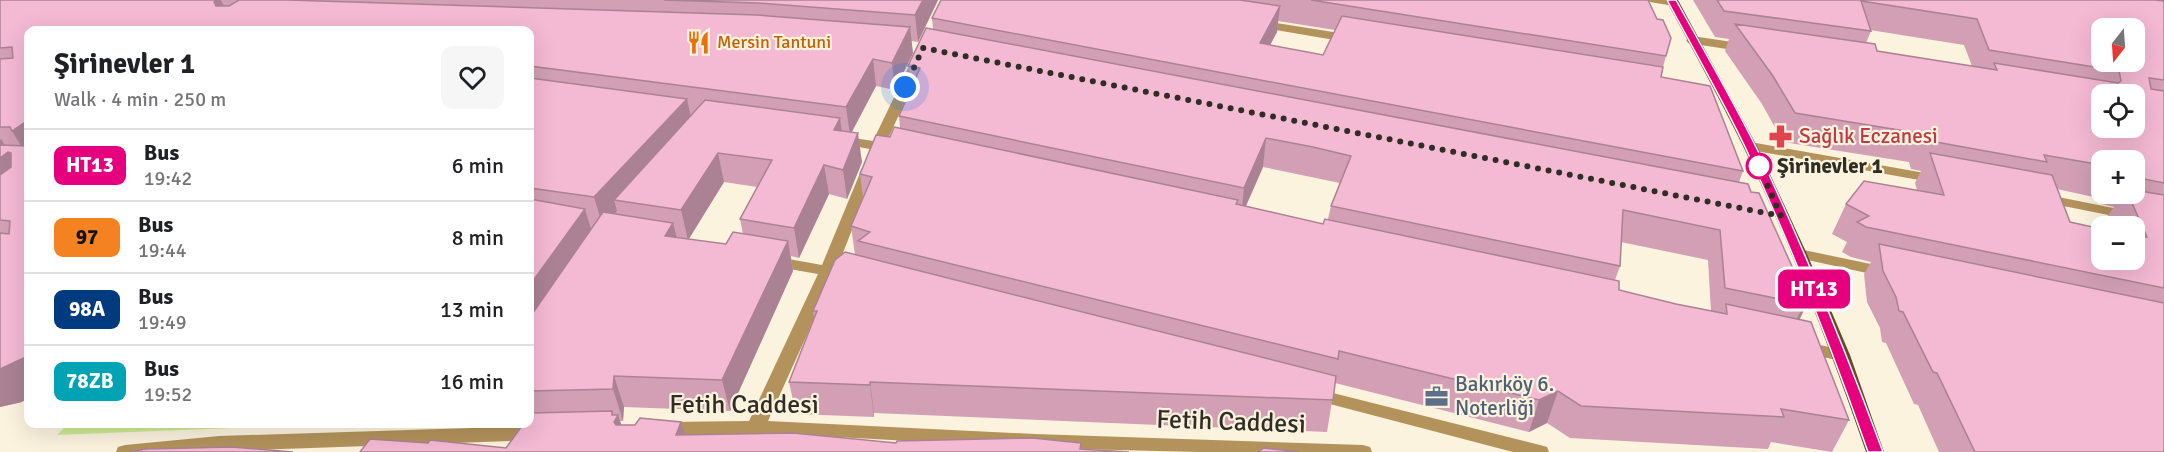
<!DOCTYPE html>
<meta charset="utf-8">
<style>
body{margin:0;font-family:Signika,sans-serif;background:#f6f6f6;color:#202124;height:100vh;display:flex;flex-direction:column;font-size:22px;white-space:nowrap}
*{box-sizing:border-box;margin:0}
p{font-size:20px;color:#757577}
.icon{flex:none;width:33px;height:33px;fill:none;stroke:currentColor;stroke-width:2;stroke-linecap:round;stroke-linejoin:round}
.map{position:relative;flex:1;overflow:hidden}
.panel{position:absolute;left:24px;top:26px;width:510px;height:402px;display:flex;flex-direction:column;background:#fff;border-radius:12px;box-shadow:0 6px 24px #0002}
.panel>*{flex:none}
.badge{padding:0 12px;border-radius:9px;font-size:21px;line-height:39px}
.needle{width:39px;rotate:197deg}
.tools{position:absolute;left:2091px;top:18px;display:grid;gap:12px}
.tools a{display:grid;place-items:center;width:54px;height:54px;border-radius:12px;background:#fff;box-shadow:0 6px 24px #0002;font-size:30px}
.you{position:absolute;width:30px;height:30px;margin:-15px;border:4px solid #fff;border-radius:50%;background:#1a73e8;box-shadow:0 0 0 9px #1a73e833}
.map>.badge{position:absolute;translate:-50% -50%;box-shadow:0 0 0 3px #fff}
.round{display:grid;place-items:center;flex:none;width:63px;height:63px;border-radius:12px;background:#f6f6f6}
.head{display:flex;align-items:center;justify-content:space-between;height:102px;padding:0 30px}
h1{font-size:28px;font-weight:700;line-height:45px}
ul{padding:0;list-style:none}
li{display:flex;align-items:center;gap:18px;height:72px;padding:0 30px;border-top:2px solid #e0e0e0}
li div{flex:1}
li b{display:block;font-size:22px}
li em{font-style:normal}
li .badge{min-width:66px;font-weight:700;text-align:center}
.map>svg:first-child{display:block}
.green{fill:#cbe994}
.lines{fill:none;stroke-linecap:round;stroke-linejoin:round}
.minor{fill:#b3935b;fill-rule:evenodd}
.major{fill:#614c24;fill-rule:evenodd}
.highway{fill:#403420;fill-rule:evenodd}
.wall{fill:#d29fb5;fill-rule:evenodd}
.shaded-wall{fill:#ab8294}
.building{fill:#f4b9d3;stroke:#ab8294;stroke-width:1.5;fill-rule:evenodd}
.line{fill:#e6007e;stroke:#fff;stroke-width:1.5}
.walk{stroke:#302d25;stroke-width:6;stroke-dasharray:0 10.8}
.stop-dot{fill:#fff;stroke:#e6007e;stroke-width:3}
.labels{text-anchor:middle;stroke-width:4.5;stroke-linejoin:round;paint-order:stroke}
.far-food-label{font-size:18px;fill:#c56008;stroke:#fbf3de;text-anchor:start}
.health-label{font-size:21px;fill:#be3a42;stroke:#fbf3de;text-anchor:start}
.stop-label{font-size:21px;font-weight:bold;fill:#302d25;stroke:#fbf3de;text-anchor:start}
.service-label{font-size:21px;fill:#4e5e75;stroke:#fbf3de;text-anchor:start}
.near-street-label{font-size:26px;fill:#302d25;stroke:#fbf3de}
</style>
<div class="map">
<svg width="2164" height="452" viewBox="0 0 2164 452">
<rect width="100%" height="100%" fill="#fbf3de"/>
<path class="green" d="M69,423h288l-300,12z"/>
<g class="lines">
<path class="minor" d="M1648,0h28l4,3 -6,3 -24,-4z
M1257,20l95,15 6,4 -6,4 -99,-17v-4z
M1692,36l54,8 6,4 -6,4 -58,-9 -2,-3z
M918,56l6,4 -38,83 10,2 2,3 -7,4 -8,-1 -46,117 17,3 2,4 -8,5 -15,-3 -65,144 267,13 328,11 7,2 2,5h-173l-164,-4 -252,-14 -118,2 -6,-2 -3,-5 3,-5 6,-2 84,-1 69,-147 -46,-8 -8,-5 8,-5 50,9 48,-116 -29,-5 -7,-4 7,-4 32,5 39,-81z
M1750,142l186,33 7,4 -7,4 -191,-34 -2,-3z
M2043,194l121,24v8l-126,-25 -2,-3z
M1799,249l86,18 8,5 -8,5 -91,-20 -3,-3 3,-3z
M1802,341l45,10 3,4 -3,4 -6,2 -45,-10 -2,-4 2,-4z
M1313,388l227,57 7,2 2,5h-36l-206,-54 -3,-4 3,-4z
M536,426l7,2 2,5 -2,5 -7,2 -338,12h-82l2,-5 7,-2 94,-9z"/>
<path class="major" d="M1666,0h12l79,146 50,108 43,101 34,97h-18c-36,-104 -75,-207 -123,-306 -24,-49 -51,-97 -77,-146z"/>
<path class="highway" d="M2148,0h16v5l-14,-2z"/>
</g>
<path class="wall" d="M0,0h938l-20,42 -7,-1 2,12 -18,37 -19,-4 -24,46 10,30 -15,37 -18,-5 -30,64 -8,-2 2,15 -63,140 -106,-4 -1,14h-3l1,4 64,10 211,8h185l-575,5 24,-25v-393h-502l-6,372 -22,5zM724,182l33,5 -17,32 3,15 -17,10 -37,-5z
M941,0h707l18,56 -3,11 -2,10 82,94 -4,11 12,10 57,110 -9,17 50,101 -17,32 -61,-10 -3,7 -198,-11 -23,-15 -18,9 -194,-49 -8,49 -453,-19v4l-78,-3 -7,-32 25,-65 -1,-6 42,-56 -4,-29 12,-29 -3,-23 30,-37 10,-9 -1,-12 12,-26 -3,-24 25,-37 -1,-11zM1278,21l57,9 -12,25 -53,-10 7,-13zM1263,167l77,16 -9,23 -3,13 -5,5 -77,-18zM1621,242l87,18 3,51 -35,-7 -57,-14 -4,-10 5,-14z
M1693,0h462l9,1v451h-225l-21,-47 -4,-1 -28,-61 -4,-1 -2,-14 -13,-26 -3,-28 7,-12 -20,-5 -9,-5 5,-10 -15,-8 14,-30 71,-14 -2,-7 6,-12 -10,-2 -2,-7 -126,-20 -21,-38 -37,-53 4,-12 -14,-2zM1870,30l94,15 8,21 -95,-15 -11,-8 5,-12zM2102,160h32v34h-32zM2057,189l41,9 3,6 13,3 -8,11 4,8h24v34l-64,-38z"/>
<path class="shaded-wall" d="M217,0h4l11,23 -5,7 -13,-28z
M923,0h15l-20,42 -3,-27z
M1280,6l-3,26 -20,38 3,-27z
M910,27l3,26 -18,37 -3,-27z
M873,59l3,27 -26,49 -4,-28z
M687,99l6,28 -79,73 3,11 -14,16 -9,-30z
M840,118l4,29 -10,-17z
M28,120v37l-16,-26z
M858,133l4,29 -15,37 -4,-29z
M1266,138l-3,29 -22,50 3,-29z
M1,139l26,42 -27,18v-59z
M718,153l6,29 -36,58 -7,-30z
M824,165l5,29 -30,64 -5,-30z
M585,209l9,30 -64,93v-47z
M673,223l8,30 -16,-17z
M788,241l5,30 -63,140 -8,-31z
M1808,302l-15,31 -4,2 15,-31z
M28,356v42l-6,4 -22,5v-38z
M614,376l10,31 -1,14 -10,-32z
M870,382l4,31v4l-4,-32z
M1558,391l-11,32 -18,9 10,-32z
M612,411l3,9 3,-5 10,29 -4,7 -12,-36z
M681,422l9,29 -14,-16z"/>
<path class="building" d="M0,0h217l-3,2 2,4h13l10,-6h49l469,15 153,12 -18,36 -19,-4 -27,48 -316,-41v-36h-140l-59,-2 -2,2h-301v90l-16,11 -2,-4h-10v-68l13,-1 -1,-11 -12,1z
M664,0h259l-8,15 -157,-12z
M941,0h299l40,6 -20,37 63,12 19,-39 321,51 -2,10 49,9 33,85 -811,-153z
M1311,0h337l9,19 6,1 8,18 -5,18z
M1717,0h438l9,1v79l-15,-2 2,11 13,2v92l-30,-6v-17h-32v5l-58,-10 3,7 -122,-22 -2,-6 -128,-21 -22,-37 -38,-52 140,20 2,7 120,19 -3,-7 124,20 3,-2 -2,-10 -130,-21 -12,-31 -116,-18 10,30 -147,-20zM2102,28h32v34h-32zM2102,94h32v34h-32z
M926,28l822,156 3,8 8,1 49,109 -4,2 -79,-16 -5,-58 -97,-20 -3,56 -289,-60 20,-50 -38,-9 -47,-9 -22,50 -345,-72 21,-48 -12,-2z
M530,78l157,21 -93,98 -64,-9z
M705,100l135,18 -6,12 24,3 -15,37 -19,-5 -30,63 -54,-9 32,-59 -54,-7 -37,57 -67,-10z
M894,127l344,73 -2,4 87,20 2,-5 294,62v9l57,14 51,10 -1,-10 85,18 38,98 -68,-11 3,8 -203,-11 -23,-15 -19,9 -200,-49 -1,8 -480,-118 12,-9 -19,-6 21,-49 -12,-3 16,-39 14,2z
M0,145l28,1v210l-28,13v-136l9,1 1,-13 -10,-1v-45l11,-8v-14l-3,-1 -8,6z
M1930,153l122,22 18,47 32,7v31h32v-25l13,2 -19,-43h6v-4l30,5v93l-298,-61 -9,-5 12,-6 -23,-12 18,-23 80,14z
M530,199l55,10 -55,76z
M603,212l70,11 -8,13 61,8 7,-12 55,9 -66,139 -108,-4 -1,13 -83,2v-74z
M1879,244l285,59v149h-189l-38,-79 -4,-1 -30,-60 -4,-1 -3,-14 -13,-26z
M845,252l491,124 -3,24 -463,-18v3l-81,-3 28,-71h-4l22,-51z
M612,411v4h6l-4,7 2,3h19l5,-7 41,4 -5,13 117,-2 103,10 1,-2 135,-3 49,5 -1,6 49,3h-769l10,-13 58,4 2,-3 76,8 18,-25h6v-8l1,-2z
M232,447l61,5h-164l17,-3z
M1264,448l36,4h-42z"/>
<path class="line" d="M1667,0h9c27,49 56,98 81,149 47,99 88,200 126,303h-15c-36,-103 -76,-204 -122,-303 -24,-51 -53,-100 -79,-149z"/>
<g class="lines">
<path class="walk" d="M905,87l18,-39 858,168 -23,-52 1,2"/>
</g>
<defs>
<symbol id="restaurant-bare" viewBox="-9 -9 18 18"><path d="M-5-6h1v4h1v-4h1v4h1v-4h1v5L-1.5 .5V6h-2V.5L-5-1ZM5-6V6H3V1.5H1.5Q1.5-4 5-6Z" fill="#e8710a" stroke="#fbf3de" stroke-width="2.5" paint-order="stroke"/></symbol>
<symbol id="pharmacy-bare" viewBox="-9 -9 18 18"><path d="M-2-6h4v4h4v4h-4v4h-4v-4h-4v-4h4Z" fill="#e0444e" stroke="#fbf3de" stroke-width="2.5" paint-order="stroke"/></symbol>
<symbol id="office-bare" viewBox="-9 -9 18 18"><path d="M-6-3h4V-5.5h4V-3h4V5H-6ZM-1-4.5V-3h2v-1.5ZM-6 0V1H6V0Z" fill="#5c6f8a" stroke="#fbf3de" stroke-width="2.5" paint-order="stroke"/></symbol>
</defs>
<g fill-rule="evenodd">
<use href="#restaurant-bare" x="682" y="26" width="33" height="33"/>
<use href="#pharmacy-bare" x="1764" y="120" width="33" height="33"/>
<use href="#office-bare" x="1420" y="380" width="33" height="33"/>
</g>
<circle class="stop-dot" cx="1759" cy="166" r="12"/>
<g class="labels">
<g class="far-food-label">
<text x="717" y="48">Mersin Tantuni</text>
</g>
<g class="health-label">
<text x="1799" y="143">Sağlık Eczanesi</text>
</g>
<g class="stop-label">
<text x="1777" y="173">Şirinevler 1</text>
</g>
<g class="service-label">
<text x="1455" y="391">Bakırköy 6.<tspan x="1455" dy="24">Noterliği</tspan></text>
</g>
<g class="near-street-label">
<text x="744" y="413">Fetih Caddesi</text>
<text transform="translate(1231 421) rotate(2)" y="9">Fetih Caddesi</text>
</g>
</g>
</svg>
<div class="tools">
<a><svg class="needle" viewBox="-14 -14 28 28"><path d="M0-13l5 13h-10z" fill="#e53935"/><path d="M0 13l5-13h-10z" fill="#757577"/></svg></a>
<a><svg class="icon" aria-label="locate" viewBox="0 0 24 24"><circle cx="12" cy="12" r="6"/><path d="M12 2v4M12 18v4M2 12h4M18 12h4"/></svg></a>
<a>+</a>
<a>−</a>
</div>
<div class="you" style="left:905px;top:87px"></div>
<b class="badge" style="left:1814px;top:289px;background:#e6007e;color:#fff">HT13</b>
<section class="panel">
<div class="head"><div><h1>Şirinevler 1</h1><p>Walk · 4 min · 250 m</p></div><a class="round"><svg class="icon" aria-label="heart" viewBox="0 0 24 24"><path d="M12 20l-8-8c-3-5 5-10 8-4 3-6 11-1 8 4z"/></svg></a></div>
<ul>
<li><span class="badge" style="background:#e6007e;color:#fff">HT13</span><div><b>Bus</b><p>19:42</p></div><em>6 min</em></li>
<li><span class="badge" style="background:#f58220;color:#111">97</span><div><b>Bus</b><p>19:44</p></div><em>8 min</em></li>
<li><span class="badge" style="background:#003b80;color:#fff">98A</span><div><b>Bus</b><p>19:49</p></div><em>13 min</em></li>
<li><span class="badge" style="background:#00a3b4;color:#fff">78ZB</span><div><b>Bus</b><p>19:52</p></div><em>16 min</em></li>
</ul>
</section>
</div>
